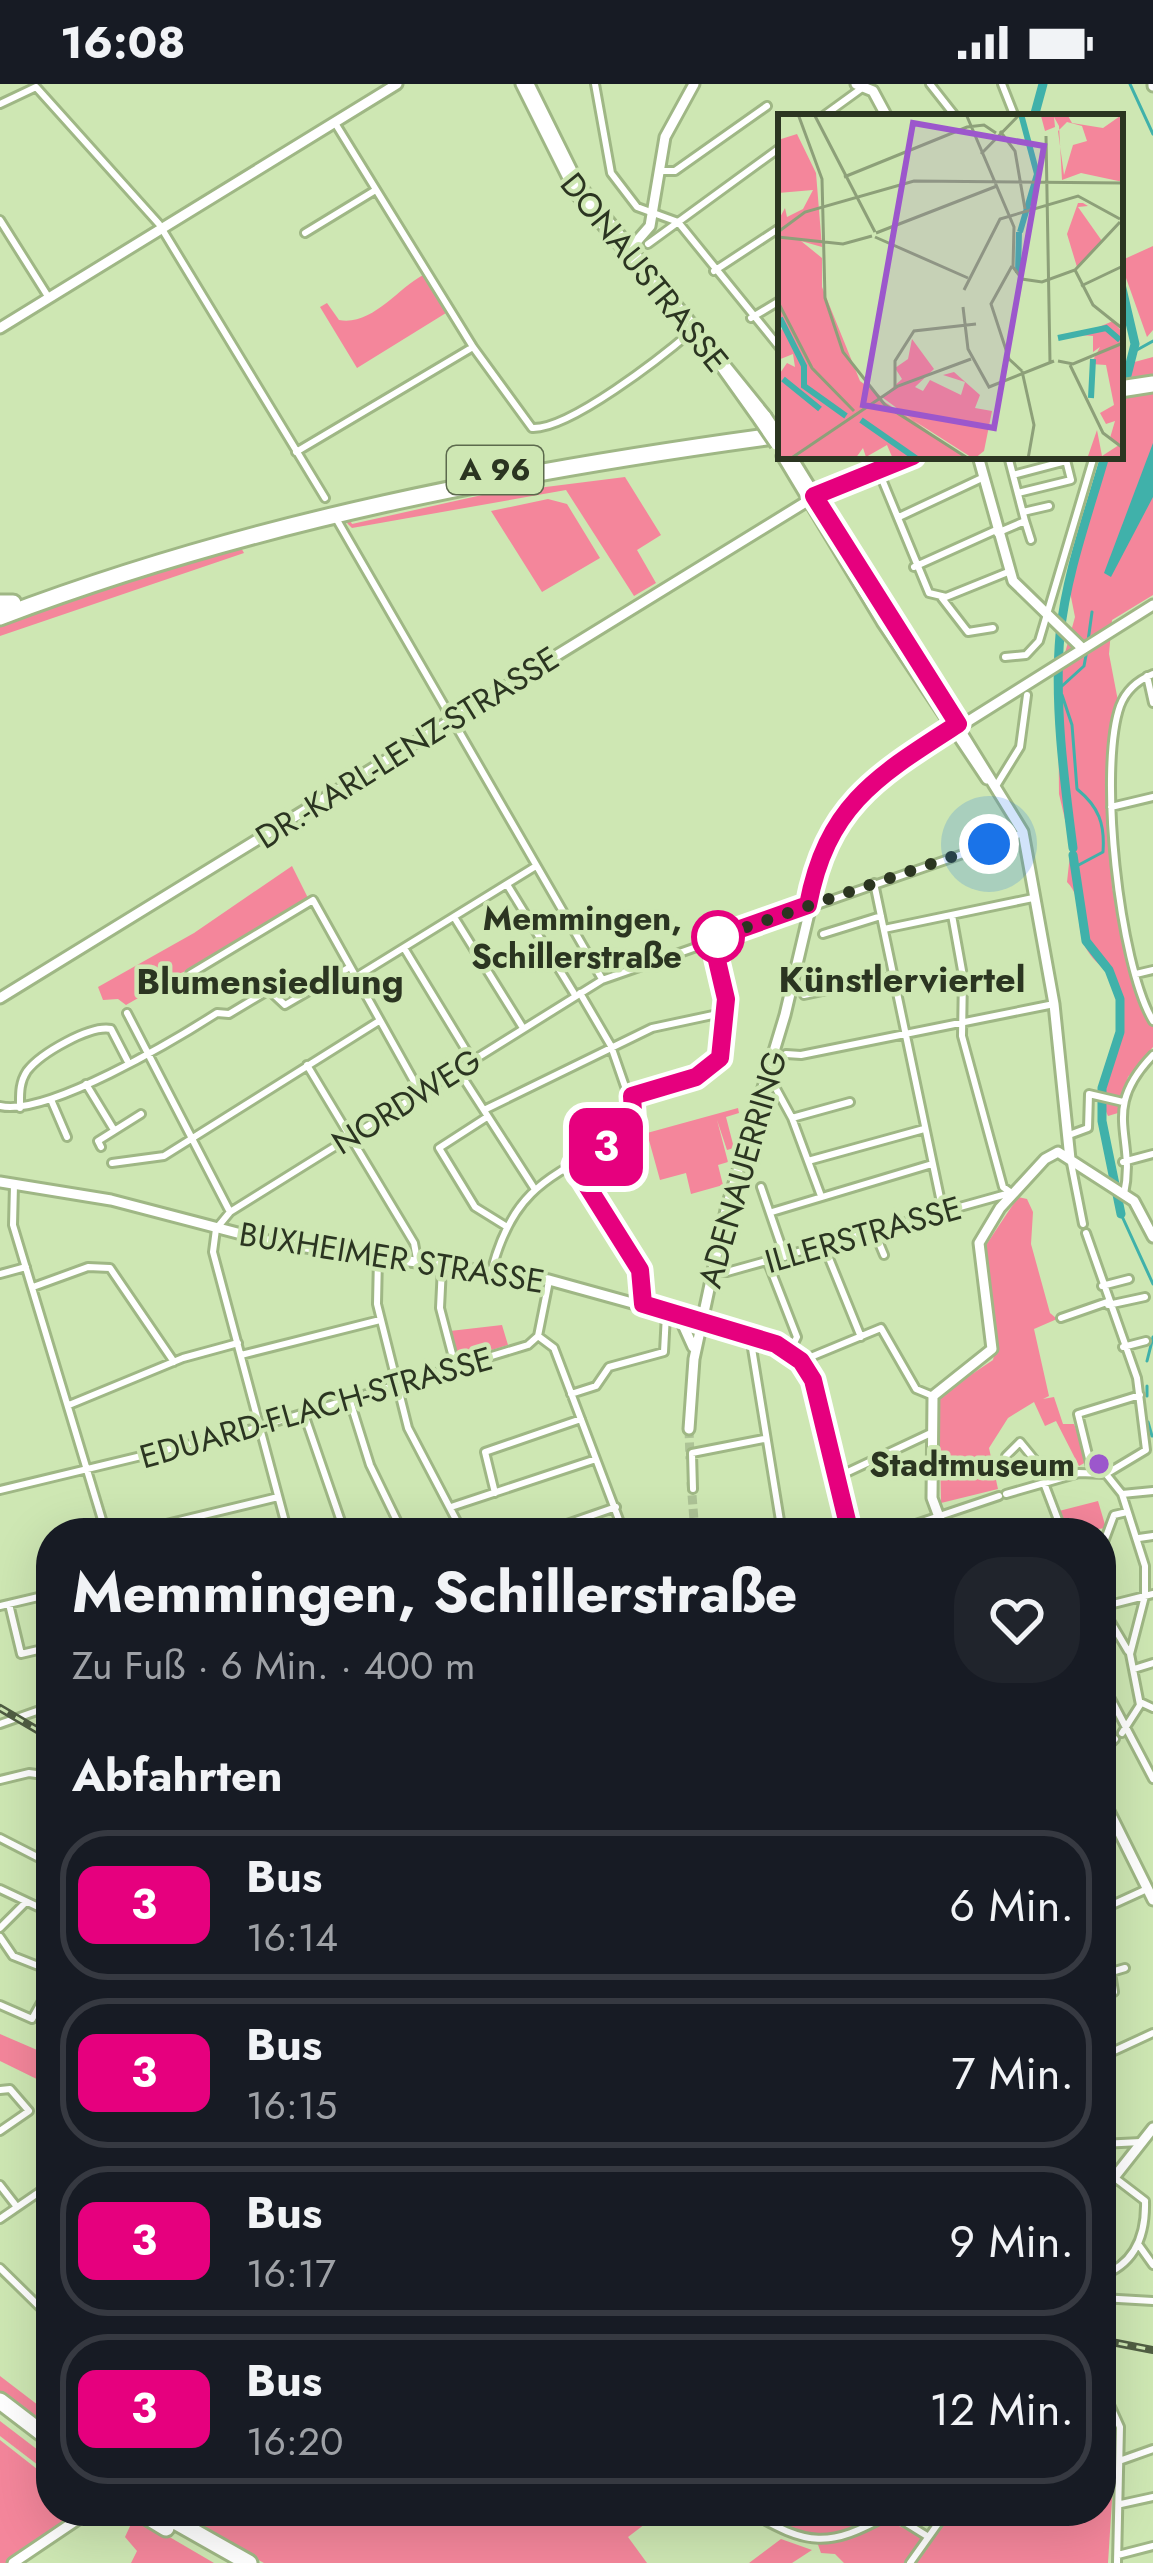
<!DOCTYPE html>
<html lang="de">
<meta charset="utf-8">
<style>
body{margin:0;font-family:Jost,sans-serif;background:#20242c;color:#f1f3f6;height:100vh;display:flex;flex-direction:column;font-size:45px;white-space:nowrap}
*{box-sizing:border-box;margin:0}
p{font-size:39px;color:#9ea1a6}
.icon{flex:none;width:66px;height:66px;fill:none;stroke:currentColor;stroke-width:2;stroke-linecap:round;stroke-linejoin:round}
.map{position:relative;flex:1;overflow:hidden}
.panel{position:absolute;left:36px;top:1434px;width:1080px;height:1008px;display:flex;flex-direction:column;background:#171b24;border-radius:48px;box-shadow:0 12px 48px #0002}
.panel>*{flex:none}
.badge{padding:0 24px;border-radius:18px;font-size:42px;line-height:78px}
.you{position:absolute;width:60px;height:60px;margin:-30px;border:9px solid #fff;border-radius:50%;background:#1a73e8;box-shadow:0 0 0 18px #1a73e833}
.map>.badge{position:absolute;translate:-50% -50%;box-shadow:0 0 0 6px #fff}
h2{padding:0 36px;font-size:45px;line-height:108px}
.round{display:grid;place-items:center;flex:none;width:126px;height:126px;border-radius:48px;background:#20242c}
.overview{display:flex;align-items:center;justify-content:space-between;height:204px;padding:0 36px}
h1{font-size:57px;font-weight:700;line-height:90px}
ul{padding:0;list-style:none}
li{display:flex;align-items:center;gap:36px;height:150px;margin:0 24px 18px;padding:0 12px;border:6px solid #363941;border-radius:48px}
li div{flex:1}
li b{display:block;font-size:45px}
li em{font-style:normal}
li .badge{min-width:132px;font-weight:700;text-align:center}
.status{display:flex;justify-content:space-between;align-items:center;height:84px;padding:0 60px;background:#171b24;direction:ltr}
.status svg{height:33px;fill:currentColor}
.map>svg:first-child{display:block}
.green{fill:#f4869b}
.water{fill:#40b1aa}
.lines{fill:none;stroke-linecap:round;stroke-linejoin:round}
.stream{stroke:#40b1aa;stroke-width:3}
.river{stroke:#40b1aa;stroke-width:9}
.secondary-tunnel{stroke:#adc396;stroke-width:9;stroke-dasharray:9 4.5;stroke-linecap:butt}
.street-casing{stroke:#9fb785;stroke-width:12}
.secondary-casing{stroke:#9fb785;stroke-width:15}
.highway-casing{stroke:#9fb785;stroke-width:21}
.street{stroke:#fff;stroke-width:6}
.secondary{stroke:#fff;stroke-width:9}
.highway{stroke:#fff;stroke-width:15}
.rail-casing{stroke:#505e43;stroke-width:8}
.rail{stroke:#cee7b3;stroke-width:3;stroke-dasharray:9;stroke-linecap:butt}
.secondary-bridge-casing{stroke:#9fb785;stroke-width:15;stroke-linecap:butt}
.secondary-bridge{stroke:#fff;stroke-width:9}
.line-casing{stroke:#fff;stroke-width:27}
.line{stroke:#e6007e;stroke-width:18}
.walk{stroke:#2b3521;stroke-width:12;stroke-dasharray:0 21.6}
.stop-dot{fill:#fff;stroke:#e6007e;stroke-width:6}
.poi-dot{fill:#9c57cc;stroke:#cee7b3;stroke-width:4.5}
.labels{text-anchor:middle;stroke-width:9;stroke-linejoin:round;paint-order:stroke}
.shield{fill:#cee7b3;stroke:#5c6a4d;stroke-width:3}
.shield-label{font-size:30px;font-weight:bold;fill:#2b3521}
.street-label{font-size:33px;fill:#2b3521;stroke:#cee7b3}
.stop-label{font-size:33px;font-weight:bold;fill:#2b3521;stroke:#cee7b3;text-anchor:end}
.poi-label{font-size:33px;font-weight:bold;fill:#2b3521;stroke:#cee7b3;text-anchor:end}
.neighbourhood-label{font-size:36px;font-weight:bold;fill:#2b3521;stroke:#cee7b3}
.inset-river{fill:none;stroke:#40b1aa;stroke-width:6}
.inset-road{fill:none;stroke:#8da079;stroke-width:3}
.view{fill:#9c57cc;fill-opacity:0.15;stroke:#9c57cc;stroke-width:6}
.inset-edge{fill:none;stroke:#2b3521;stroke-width:6}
</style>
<div class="status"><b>16:08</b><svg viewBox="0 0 49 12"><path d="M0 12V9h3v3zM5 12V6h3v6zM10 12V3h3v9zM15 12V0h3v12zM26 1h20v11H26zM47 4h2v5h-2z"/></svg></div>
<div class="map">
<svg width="1153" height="2479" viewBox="0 0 1153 2479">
<rect width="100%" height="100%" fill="#cee7b3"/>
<path class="green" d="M1153,162v84l-6,7 -27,-76z
M423,191l23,38 -89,55 -37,-61 7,-4 12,17c33,6 58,-31 84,-45z
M1153,273v238l-41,25 -3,34 9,47 -10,92 4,94 18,88 23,52v20l-25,30 -10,36 -10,3c-15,-28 19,-82 13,-119 -4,-24 -28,-31 -37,-53 -9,-21 0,-45 -17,-62l4,-37 -12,-51 -1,-116 17,-61 -8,-40 4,-19 34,-102h15v-60l7,-32z
M625,393l36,58 -24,15 19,33 -22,13 -68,-106 -214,38 -11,-11 7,-1 4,8 130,-29z
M548,415l19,5 33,54 -58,34 -51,-81z
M239,460l5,9 -244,83v-12z
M292,782l17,34 -183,105 -8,-6 -15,1 -5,-13 96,-54z
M738,1024l1,5 -13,4 8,31 -7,2 -10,-30 11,42 -10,3 5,20 -32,9 -5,-21 -26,7 -13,-47z
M1018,1113l9,2 6,13 -2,32 19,69 7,6 -23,10 15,67 -6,3 11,-2 9,27h11l14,37 -9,5 -23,-45 -11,5 -11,-24 -26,16 -19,30 9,41 -57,14 -2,-107 54,-36 4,-20 -11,-95z
M502,1241l6,20 -49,15 -9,-29z
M1098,1417l8,27 -40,5 -7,-22z
M0,1950l51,22v30l-51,-25z
M0,2292l51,39v17l-51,-39z
M0,2337l51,39v15l-51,-39z
M1109,2340l5,45 -6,94h-264l-9,-9 -14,-1 -4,-11 -26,-6 -43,-25h140l11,15 29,14 23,-29h150v-86z
M0,2356l51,40v31h34l-78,52h-7z
M110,2427h15l89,52h-83l6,-12 -12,-14 6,-13z
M170,2427h492l-34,26 19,26h-383z
M781,2455l31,11 -20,13h-43z"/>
<path class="water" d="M1153,359v54l-42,80 -7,-4z"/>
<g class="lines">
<path class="stream" d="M1130,0l23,50
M1135,267l18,-10
M1088,557l4,-29
M1062,602l22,-20 3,-16
M1062,611l10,30 5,64c22,18 28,35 26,63l-30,16
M1121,1130l32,70
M1147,1277l6,-24
M1147,1302v10
M1148,1338l4,14"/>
<path class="river" d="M1034,33l9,-33
M1120,196l15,64 -15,59
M1073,764c-9,-69 -19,-144 -13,-213 6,-60 28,-120 45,-179
M1073,771l13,86 23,29 11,29v33l-18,56v33l19,93"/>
<path class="secondary-tunnel" d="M689,1345l1,30
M691,1398l4,51"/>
<defs>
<path id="street" d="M595,0l16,89 26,34 41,15 103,127
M930,0l26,33
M1002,0l13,33
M0,20l36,-17 123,137 166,274
M822,33l40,-29
M335,39l138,224 59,81c37,2 131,-72 160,-97
M660,87h15l92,-65
M0,136l49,78
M305,149l69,-42
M648,160l133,-97
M714,187l67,-44
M751,234l30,-18
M296,368l177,-105
M879,388l50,121 17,4 62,-25
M1013,391l53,-14
M1018,409l53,-13 -6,-24
M818,411l95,-39
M1023,428l26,-6
M899,433l83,-39
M337,436l265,459
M1025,437l6,19
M997,449l28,-12 -17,-65
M914,483l82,-37
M941,513l27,35 25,-4
M1005,573l21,-2 13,-14 55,-185
M1153,590c-15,6 -27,16 -33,32 -22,63 -1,258 33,315
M1147,592l6,27
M996,702l24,-39 7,-52
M1111,723l42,-10
M874,799l69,329
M508,802l67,109
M952,831l11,61 -1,60 41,151 7,5
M454,833l69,111
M884,845l149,-31
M823,850l58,-18
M712,855c14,37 27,94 2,127
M404,864l68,112
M190,890l123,-74 107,192
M1136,890l17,-4
M356,893l180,-111
M804,911l89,-19
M127,929l103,199
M786,970l15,1 253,-51
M307,981l107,178 3,16
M458,986l76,118
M86,1000l28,46
M774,1001l18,33 29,78
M52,1018l15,35
M0,1022c46,11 175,-66 217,-93l12,1 40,-24 16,15 65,-38
M20,1024c0,-13 -1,-25 7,-37 14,-18 63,-46 84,-42l16,31
M484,1026l168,-82 75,-16
M487,1033l-48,31 36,59 29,18
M792,1034l58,-16
M1069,1051l19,-7 1,-34 34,8
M101,1063l-3,-6 43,-27
M808,1077l116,-32
M1123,1078l30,-8
M112,1079l52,-7 215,-135
M1071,1079l12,61
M574,1081l65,105 4,33
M14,1101l-1,40 93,308
M761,1103l24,70
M1124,1110c13,-58 -25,-83 29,-139
M772,1128l160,-48
M874,1147l10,24
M824,1162l37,91
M378,1172l-1,48 31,124 55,105
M767,1176l30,77 -7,14
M442,1183l-2,41 16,61
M492,1185c23,-87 65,-94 137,-136l8,-12 -26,-75 -31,-53
M713,1186l14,2 283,-79
M0,1190l26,-7
M1102,1202l27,-7
M33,1203l55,-20 22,1 64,94
M1108,1221l37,-8
M1061,1234l46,-16
M701,1238l75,22 31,24 43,165
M538,1252l16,12 70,185
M538,1252l11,-55
M750,1252l32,197
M1123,1263l23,-6
M241,1271l139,-35
M801,1277l80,-33 35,61 17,7
M571,1310l25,-8 13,-19 55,-15 2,-38
M350,1317l20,64 33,68
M69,1321l114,-47 55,-15
M304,1330l41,119
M1006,1372l14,-14 31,38
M1092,1387l-14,-57 62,-19
M1106,1390l16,20 23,72v30l-15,58 10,51 -18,28
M833,1395l100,-47
M1044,1399l19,50
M693,1405l-1,-36 72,-14
M0,1406l245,-59 283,-86 10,-9
M495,1409l-10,-41 96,-33
M1006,1410l73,-21 27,1 40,-24 -9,-72 -51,-145
M1122,1410l31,-3
M451,1423l145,-48
M183,1436l3,13
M129,1449l149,-36
M288,1449l-75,-281 3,-23 14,-17 372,-232 421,-147
M541,1449l75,-26
M889,1449l110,-37
M1139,1454l14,-2
M1101,1466l13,-35 13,-3
M9,1520l12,50 30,-7
M0,1522l51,-12
M1101,1523l52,-13
M1102,1523l26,44
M1134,1585l19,-6
M1101,1596l52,99
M1140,1618l13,6
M0,1640l51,-18
M1101,1669l14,-14
M0,1696l29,-7 22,3
M0,1754l43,22 8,-2
M0,1805l51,24
M1101,1826l46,-21
M0,1844l26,-26
M0,1853l13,19 38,15
M1111,1889l3,19
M1101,1891l24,-7
M0,1921l32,14 19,-34
M1101,1973l52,-24
M0,2006l10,-1 19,22 -29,20
M1101,2060l40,-2
M1115,2094l30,23
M0,2101l17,22
M51,2127v8
M0,2135l51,-35
M1138,2160l15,21
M0,2184l51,50
M1101,2192c34,-12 45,-40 44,-75
M1101,2214l52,3
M1101,2301l19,42 -3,136
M1122,2376l31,-11
M1121,2420l32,-7
M748,2427c60,35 80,38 142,3
M890,2429l37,23
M1118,2471l35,-9
M910,2479l37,-52"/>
<path id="secondary" d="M521,0l55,110 131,153 52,73
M529,0l49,99 188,233
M856,0l17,7 14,26
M1153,0v2
M630,165l20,-23 15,-89 29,-53
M0,244l397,-244
M782,372l100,166 105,157
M791,372l232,376 31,172 16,155
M978,372l35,125 68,66
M0,914l814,-501
M0,1098l111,18 165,43 273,37 152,42
M679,1232l14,31
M689,1345l5,-70 32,-149 59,-195 42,-178 46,-56 280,-176
M945,1449l-13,-35 1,-102 59,-47 -13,-106 21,-35 45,-49 13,-7 76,49 19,36
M1101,1711l52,105
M1101,2110l52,-66
M13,2479l77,-52"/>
<path id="highway" d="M1120,305l33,-5
M0,519h13
M0,533c253,-96 514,-146 781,-182
M0,2317l51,39
M138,2427l28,17
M157,2427l92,52"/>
</defs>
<use href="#street" class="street-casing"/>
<use href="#secondary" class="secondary-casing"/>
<use href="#highway" class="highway-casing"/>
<use href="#street" class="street"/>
<use href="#secondary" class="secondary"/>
<use href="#highway" class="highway"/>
<defs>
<path id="rail" d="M0,1624l51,30
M1101,2256l52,10"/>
</defs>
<use href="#rail" class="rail-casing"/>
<use href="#rail" class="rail"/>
<defs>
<path id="secondary-bridge" d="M766,332l15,23
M759,336l17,25"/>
</defs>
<use href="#secondary-bridge" class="secondary-bridge-casing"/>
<use href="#secondary-bridge" class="secondary-bridge"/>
</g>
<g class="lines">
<defs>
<path id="line" d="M850,1449l-37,-153 -12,-19 -25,-17 -133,-40 -3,-34 -66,-105 60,-37 -2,-32 64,-19 24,-19 6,-59 -14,-60 96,-34c19,-100 69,-129 150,-181l-144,-228 99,-40"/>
</defs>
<use href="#line" class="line-casing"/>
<use href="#line" class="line"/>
<path class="walk" d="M718,853l-6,2 277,-95"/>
</g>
<circle class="stop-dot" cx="718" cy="853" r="24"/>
<circle class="poi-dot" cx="1099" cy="1380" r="12"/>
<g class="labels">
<rect class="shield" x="447" y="362" width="96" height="48" rx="9"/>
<g class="shield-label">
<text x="495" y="396">A 96</text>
</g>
<g class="street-label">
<text transform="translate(645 188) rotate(51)" y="12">DONAUSTRASSE</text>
<text transform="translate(407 663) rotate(-32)" y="12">DR.-KARL-LENZ-STRASSE</text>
<text transform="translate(406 1017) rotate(-32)" y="12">NORDWEG</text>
<text transform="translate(742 1085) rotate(-74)" y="12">ADENAUERRING</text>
<text transform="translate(863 1150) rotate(-16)" y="12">ILLERSTRASSE</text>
<text transform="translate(392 1173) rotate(9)" y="12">BUXHEIMER STRASSE</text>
<text transform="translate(316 1323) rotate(-16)" y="12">EDUARD-FLACH-STRASSE</text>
</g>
<g class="stop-label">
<text x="682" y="846">Memmingen,<tspan x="682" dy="38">Schillerstraße</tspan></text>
</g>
<g class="poi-label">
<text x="1075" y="1392">Stadtmuseum</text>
</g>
<g class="neighbourhood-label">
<text x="902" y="908">Künstlerviertel</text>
<text x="270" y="910">Blumensiedlung</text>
</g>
</g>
<g transform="translate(778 30)">
<rect width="345" height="345" fill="#cee7b3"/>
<path d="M289,0l5,9 31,5 20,-14v68l-42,-9 -19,7 -3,-54 -5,-9 1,10 -10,4 -4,-15zM289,8l15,4 5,15 -14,4 -9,30 -6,-44zM19,20l19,39 6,74 -21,-6 21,17v29l38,94 106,78h-73l-6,-14 -21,12 -3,-9 -8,11h-77v-83l9,-13 8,4 -2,-13 -15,6v-29l7,-3 -7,-11v-96l7,-13 2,9 16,-8 10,-19 -35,3v-53zM300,89h5l5,3 -10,1 24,34 -25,26 -10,-33zM335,207l10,12v126h-36l10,-29 5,26 17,-11 -9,-7 5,-17 -9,3 -6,-11 14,-8 -8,-40 -15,-1 9,-17 -7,5v-16l-13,-1zM134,225l22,30 -19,18 8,4 7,-11 31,15 4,-13 -22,-7 11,-3 26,23 -5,13 17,3 -8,40 -10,8 -94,-60 22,-20 -7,-11 13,-9z" fill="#f4869b" fill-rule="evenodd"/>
<path class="inset-river" d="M242,118l17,-58 -16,-60M240,159l1,-41M2,204l24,48v20l42,30M280,224l48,-10 14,12M5,265l37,30M313,284l2,-39M83,306l56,39"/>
<path class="inset-road" d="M20,0l24,65 3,119 18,54 42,53 84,54M36,0l61,118M188,0l48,113 -1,40M222,17l15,20 10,58M268,22l4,226M203,40l39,-40M66,63l123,-50 17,-2 12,8M0,118l27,-20 109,-31 209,2M98,119l121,-47M0,123l65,7 29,-8M97,123l93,41M234,152l-21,38 18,55 13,12M235,153l9,12 20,3 33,-12 45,-48M297,156l18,35 30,24M303,172l42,-20M186,176l36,-71 78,-23 42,23M0,188l34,66 42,43M185,193l5,42 21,38 65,-26M280,247l15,3 50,-21M292,251l33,68 20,15M244,257l12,54 -6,34M117,273v-26l19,-30 62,-7M12,345l108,-73 73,-27"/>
<path class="view" d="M135,9l131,23 -50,282 -131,-23z"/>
<rect width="345" height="345" class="inset-edge"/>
</g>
</svg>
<div class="you" style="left:989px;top:760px"></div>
<b class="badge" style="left:606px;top:1063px;background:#e6007e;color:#fff">3</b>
<section class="panel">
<div class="overview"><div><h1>Memmingen, Schillerstraße</h1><p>Zu Fuß · 6 Min. · 400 m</p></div><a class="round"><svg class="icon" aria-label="heart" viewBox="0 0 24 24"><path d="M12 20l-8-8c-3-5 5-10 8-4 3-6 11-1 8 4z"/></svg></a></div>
<h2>Abfahrten</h2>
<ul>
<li><span class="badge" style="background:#e6007e;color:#fff">3</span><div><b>Bus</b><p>16:14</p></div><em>6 Min.</em></li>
<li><span class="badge" style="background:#e6007e;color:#fff">3</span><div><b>Bus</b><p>16:15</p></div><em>7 Min.</em></li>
<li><span class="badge" style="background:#e6007e;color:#fff">3</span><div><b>Bus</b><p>16:17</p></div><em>9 Min.</em></li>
<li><span class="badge" style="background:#e6007e;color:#fff">3</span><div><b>Bus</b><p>16:20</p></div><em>12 Min.</em></li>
</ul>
</section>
</div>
